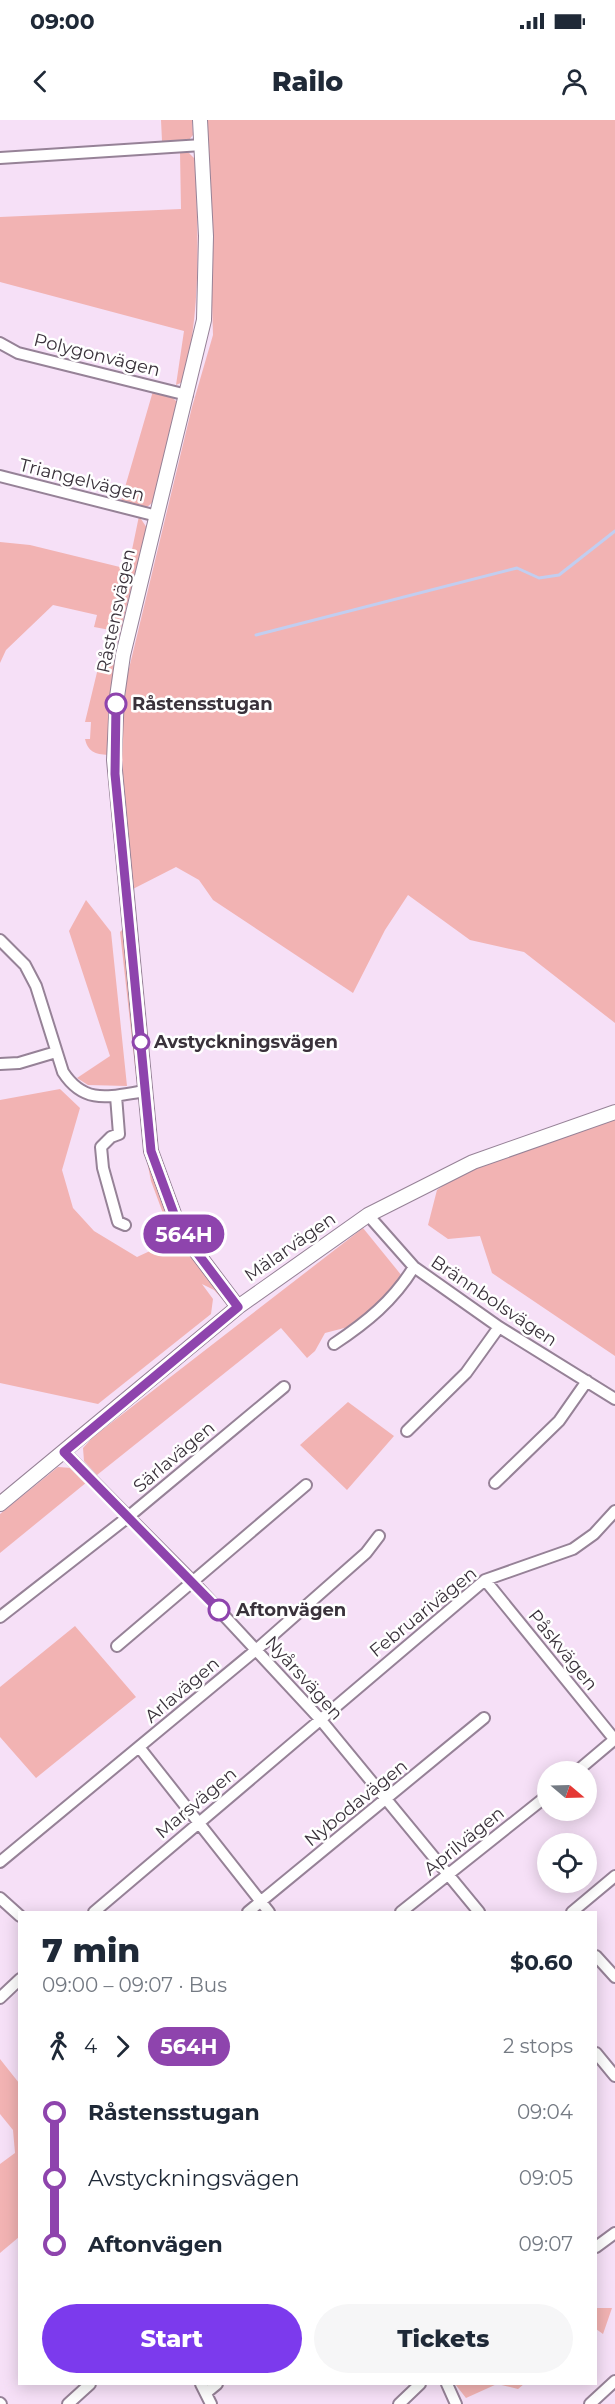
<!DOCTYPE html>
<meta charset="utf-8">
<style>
body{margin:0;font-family:Montserrat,sans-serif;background:#f6f6f7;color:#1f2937;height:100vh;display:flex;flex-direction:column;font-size:22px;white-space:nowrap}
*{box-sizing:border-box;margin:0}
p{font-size:20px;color:#747a83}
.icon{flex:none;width:33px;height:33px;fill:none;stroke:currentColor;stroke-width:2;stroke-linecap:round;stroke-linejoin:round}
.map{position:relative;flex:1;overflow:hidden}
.side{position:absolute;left:18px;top:1791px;width:579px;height:474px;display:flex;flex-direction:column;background:#fff;border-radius:0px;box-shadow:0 3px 15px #0003}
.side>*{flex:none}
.badge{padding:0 12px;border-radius:20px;font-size:21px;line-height:39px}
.needle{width:39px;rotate:109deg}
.buttons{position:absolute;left:537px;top:1641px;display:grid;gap:12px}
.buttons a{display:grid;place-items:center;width:60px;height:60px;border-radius:50%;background:#fff;box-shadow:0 3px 15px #0003;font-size:30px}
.map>.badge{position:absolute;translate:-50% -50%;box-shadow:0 0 0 3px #fff}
.legs{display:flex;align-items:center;gap:9px;height:66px;padding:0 24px;font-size:20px}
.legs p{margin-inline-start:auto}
.summary{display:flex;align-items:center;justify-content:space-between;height:102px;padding:0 24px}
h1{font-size:33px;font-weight:800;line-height:45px}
.primary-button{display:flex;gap:12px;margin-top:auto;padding:12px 24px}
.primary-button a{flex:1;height:69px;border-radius:36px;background:#7c3aed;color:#fff;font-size:24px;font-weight:800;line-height:69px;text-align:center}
.primary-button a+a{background:#f6f6f7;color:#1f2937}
ul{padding:0 24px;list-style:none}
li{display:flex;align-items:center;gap:21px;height:66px;font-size:22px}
li i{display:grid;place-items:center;width:9px;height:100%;margin:0 8px;background:currentColor}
li i::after{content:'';width:15px;height:15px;margin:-8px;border:4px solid;border-radius:50%;background:#fff}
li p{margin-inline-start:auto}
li:first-child i{background:linear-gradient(#0000 50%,currentColor 0)}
li:last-child i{background:linear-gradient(currentColor 50%,#0000 0)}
.status{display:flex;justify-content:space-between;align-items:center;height:42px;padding:0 30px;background:#fff;direction:ltr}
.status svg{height:16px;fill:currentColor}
header{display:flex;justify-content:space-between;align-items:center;height:78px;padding:0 24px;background:#fff;font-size:27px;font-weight:800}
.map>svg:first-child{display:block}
.green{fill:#f2b3b3}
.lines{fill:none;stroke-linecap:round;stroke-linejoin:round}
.stream{stroke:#c2cef0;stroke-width:3}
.minor-casing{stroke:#968297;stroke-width:14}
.tertiary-casing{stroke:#968297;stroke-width:16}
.minor{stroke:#fff;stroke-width:10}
.tertiary{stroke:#fff;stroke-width:14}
.line-1-casing{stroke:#fff;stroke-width:14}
.line-1{stroke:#8e44ad;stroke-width:9}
.stop-1-dot{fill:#fff;stroke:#8e44ad;stroke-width:3}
.labels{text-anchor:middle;stroke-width:5;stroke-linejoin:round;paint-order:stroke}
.street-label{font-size:18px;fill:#3a323b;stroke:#fff}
.stop-label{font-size:18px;font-weight:bold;fill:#3a323b;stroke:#fff;text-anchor:start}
</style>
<div class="status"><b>09:00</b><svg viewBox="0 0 49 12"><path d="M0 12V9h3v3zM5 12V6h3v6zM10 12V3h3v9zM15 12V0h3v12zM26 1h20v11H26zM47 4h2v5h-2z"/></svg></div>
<header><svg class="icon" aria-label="back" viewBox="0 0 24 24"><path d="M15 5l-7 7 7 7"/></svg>Railo<svg class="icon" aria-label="person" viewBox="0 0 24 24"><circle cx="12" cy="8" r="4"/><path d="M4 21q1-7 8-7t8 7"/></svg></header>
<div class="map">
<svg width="615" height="2284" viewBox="0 0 615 2284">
<rect width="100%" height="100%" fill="#f6e0f7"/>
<path class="green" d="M161,0h31l1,15 -4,5 -27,1z
M206,0h409v903l-91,-71 -54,-12 -62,-45 -23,35 -32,63 -140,-93 -14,-20 -23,-13 -47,24 -8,-156 6,-58 65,-270 21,-72z
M180,32l9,1 6,6c3,76 7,149 -12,223l-7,3 8,-54 -184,-49v-65l181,-8z
M153,271l18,5 7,7 -26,100 -5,4 -26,-6z
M139,396l8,12 -31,119 -9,-1 3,-16 -16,-3 3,-12 -44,-10 -47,45 -6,13v-121l30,3 98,24z
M118,541l-10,94c-13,-1 -20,-3 -23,-16h5l1,-17h-6l14,-58z
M86,780l25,32 16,154 -39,-1 -11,-7 33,-22 -41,-125z
M125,807l16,152 -4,5 -17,-152z
M60,969l20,19 -18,62 11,38 21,23 43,26 28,-13 -8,-24 7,-4 -13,-35 -9,-45 5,-1 9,43 72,127 -14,-15 -12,-6 11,15 -2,15 -113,90 -98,-21v-283z
M615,996v240l-123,-83 -12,-37 -32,3 -20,-14 9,-35 21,-15z
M363,1108l39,48 -16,19 -34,31 -27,7 -10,18 -8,7 -26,-30 -184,147 -13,-14 -1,-13 10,-11z
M348,1282l46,34 -47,54 -47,-45z
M58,1347l14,1 15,14 -87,71v-39z
M75,1506l61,71 -100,81 -36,-41v-50z
M0,1939l19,24v154l-19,16v-89l15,-11 -2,-23 -13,-16z
M596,2188h16l-9,26 -7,-5z
M455,2264h69l-6,5 -21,-5 -31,14z"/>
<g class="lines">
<path class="stream" d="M256,515l261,-67 22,10 20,-3 56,-44"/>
<defs>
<path id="minor" d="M0,38l202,-13
M0,223l18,10 169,42
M0,356l157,40
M0,820l25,25 11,21 27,86c22,34 48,24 82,19
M0,944l19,-1 37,-11
M116,976l3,38 -8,3 -10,10 2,21 15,54 7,3
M368,1095l46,52 85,60 116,72
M334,1224c33,-22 59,-43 80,-77
M407,1311l59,-58 33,-46
M64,1332l128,129 128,138 159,193
M495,1363l64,-62 28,-40
M485,1460l130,160
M0,1497l128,-100 156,-130
M117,1526l189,-161
M139,1627l130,165
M576,1652l39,-33
M0,1742l256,-212 110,-97 13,-17
M0,1778l20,18
M94,1792l391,-332 88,-31 21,-15 21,-23
M248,1792l236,-194
M401,1792l147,-117
M572,1792l43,-36
M596,1836l19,21
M0,1878l20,-19
M596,1933l19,23
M596,2127l19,-14
M201,2264l10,20
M447,2264l9,20
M206,2273l11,-9
M0,2283l1,1
M68,2284l22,-20
M399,2284l21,-20
M590,2284l25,-23"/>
<path id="tertiary" d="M200,0l6,116 -2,84 -81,335 -6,42 -3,63 37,391 26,71 15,24 46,61
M0,1384l238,-197 130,-92 105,-53 142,-50"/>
</defs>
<use href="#minor" class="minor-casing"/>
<use href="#tertiary" class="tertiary-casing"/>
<use href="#minor" class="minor"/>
<use href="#tertiary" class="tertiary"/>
</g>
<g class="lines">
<defs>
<path id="line-1" d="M116,584l-1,70 36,377 26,71 15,24 46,61 -174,145 155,158"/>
</defs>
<use href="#line-1" class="line-1-casing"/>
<use href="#line-1" class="line-1"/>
</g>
<g class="stop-1-dot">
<circle cx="116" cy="584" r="10"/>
<circle cx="141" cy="922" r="8"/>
<circle cx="219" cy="1490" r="10"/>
</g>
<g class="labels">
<g class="street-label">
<text transform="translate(97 235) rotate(14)" y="6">Polygonvägen</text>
<text transform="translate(82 360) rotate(14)" y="6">Triangelvägen</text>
<text transform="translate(116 491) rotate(-78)" y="6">Råstensvägen</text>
<text transform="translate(290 1127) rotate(-35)" y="6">Mälarvägen</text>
<text transform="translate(494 1181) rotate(34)" y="6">Brännbolsvägen</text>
<text transform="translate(174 1337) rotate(-40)" y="6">Särlavägen</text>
<text transform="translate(423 1492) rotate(-39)" y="6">Februarivägen</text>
<text transform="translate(563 1530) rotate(51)" y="6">Påskvägen</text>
<text transform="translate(304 1558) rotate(48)" y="6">Nyårsvägen</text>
<text transform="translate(182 1570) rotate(-40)" y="6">Arlavägen</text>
<text transform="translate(196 1683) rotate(-40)" y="6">Marsvägen</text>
<text transform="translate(356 1683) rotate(-39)" y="6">Nybodavägen</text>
<text transform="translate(464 1721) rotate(-39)" y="6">Aprilvägen</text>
</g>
<g class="stop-label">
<text x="132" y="590">Råstensstugan</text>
<text x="154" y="928">Avstyckningsvägen</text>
<text x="236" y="1496">Aftonvägen</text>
</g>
</g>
</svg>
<div class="buttons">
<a><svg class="needle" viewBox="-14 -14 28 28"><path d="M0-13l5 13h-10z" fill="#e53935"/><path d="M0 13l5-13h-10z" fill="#747a83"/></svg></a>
<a><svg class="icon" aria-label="locate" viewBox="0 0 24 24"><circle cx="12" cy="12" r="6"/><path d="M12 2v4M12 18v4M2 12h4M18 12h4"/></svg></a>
</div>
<b class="badge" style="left:184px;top:1114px;background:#8e44ad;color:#fff">564H</b>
<section class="side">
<div class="summary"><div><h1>7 min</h1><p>09:00 – 09:07 · Bus</p></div><b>$0.60</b></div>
<div class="legs"><svg class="icon" aria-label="walk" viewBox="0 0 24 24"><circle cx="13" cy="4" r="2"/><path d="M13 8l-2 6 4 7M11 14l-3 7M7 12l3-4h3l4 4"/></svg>4<svg class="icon" aria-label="forward" viewBox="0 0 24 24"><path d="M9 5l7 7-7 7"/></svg><b class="badge" style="background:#8e44ad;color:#fff">564H</b><p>2 stops</p></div>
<ul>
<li><i style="color:#8e44ad"></i><b>Råstensstugan</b><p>09:04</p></li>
<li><i style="color:#8e44ad"></i><span>Avstyckningsvägen</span><p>09:05</p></li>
<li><i style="color:#8e44ad"></i><b>Aftonvägen</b><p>09:07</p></li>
</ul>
<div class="primary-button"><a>Start</a><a>Tickets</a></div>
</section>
</div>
